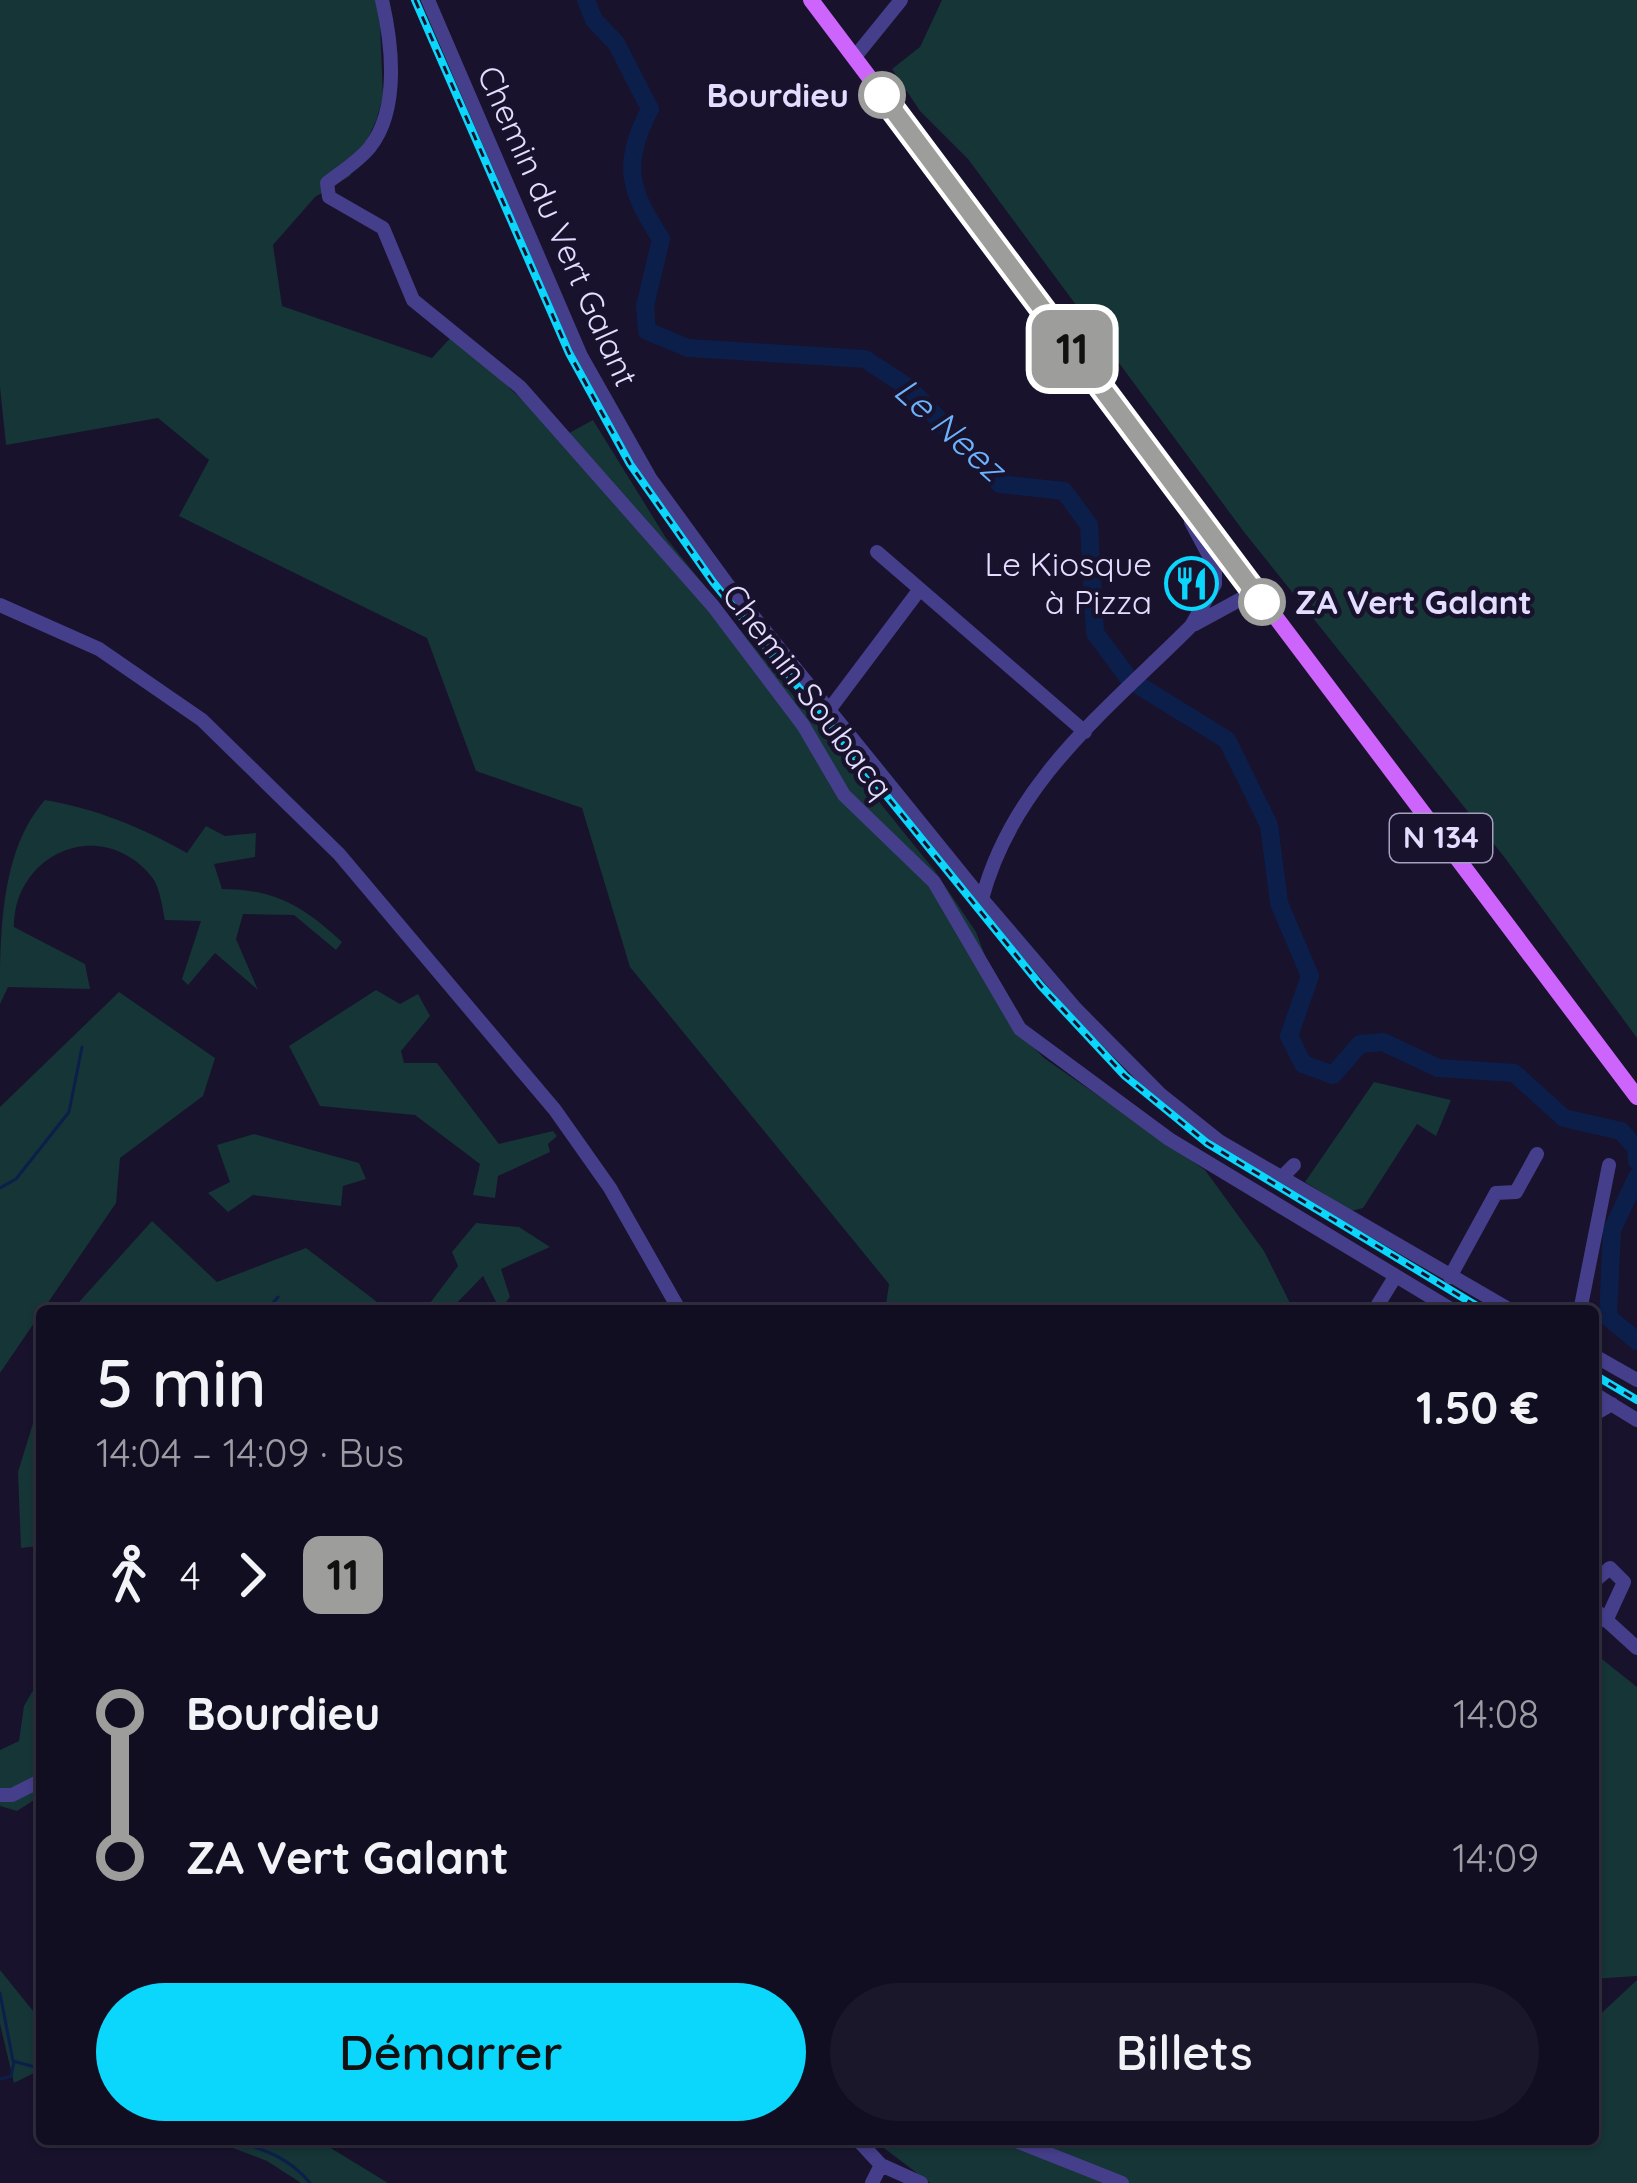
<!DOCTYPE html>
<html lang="fr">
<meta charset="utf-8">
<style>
body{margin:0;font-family:Quicksand,sans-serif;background:#1b172a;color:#f1f3f6;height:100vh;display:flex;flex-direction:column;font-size:45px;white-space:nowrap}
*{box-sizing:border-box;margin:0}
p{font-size:39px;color:#9c9ca5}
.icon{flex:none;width:66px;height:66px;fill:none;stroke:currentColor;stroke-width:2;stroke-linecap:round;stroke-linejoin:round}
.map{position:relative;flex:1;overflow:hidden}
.panel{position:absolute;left:36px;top:1305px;width:1563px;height:840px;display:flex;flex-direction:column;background:#120e21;border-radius:12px;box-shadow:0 3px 9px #0004,0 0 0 3px #312e3f}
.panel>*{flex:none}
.badge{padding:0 24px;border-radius:18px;font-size:42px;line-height:78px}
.map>.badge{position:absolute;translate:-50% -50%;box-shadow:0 0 0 6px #fff}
.legs{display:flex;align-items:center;gap:18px;height:132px;padding:0 60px;font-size:39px}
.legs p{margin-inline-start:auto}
.overview{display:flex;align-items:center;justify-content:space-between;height:204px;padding:0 60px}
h1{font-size:66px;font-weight:600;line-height:90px}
.cta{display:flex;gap:24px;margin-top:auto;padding:24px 60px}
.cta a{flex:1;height:138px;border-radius:72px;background:#0bd7fc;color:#111;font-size:48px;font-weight:600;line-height:138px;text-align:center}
.cta a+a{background:#1b172a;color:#f1f3f6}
ul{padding:0 60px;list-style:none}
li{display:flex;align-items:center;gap:42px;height:144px;font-size:45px}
li i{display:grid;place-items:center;width:18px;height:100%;margin:0 15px;background:currentColor}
li i::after{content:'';width:30px;height:30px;margin:-15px;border:9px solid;border-radius:50%;background:#120e21}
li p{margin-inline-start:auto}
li:first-child i{background:linear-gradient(#0000 50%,currentColor 0)}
li:last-child i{background:linear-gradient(currentColor 50%,#0000 0)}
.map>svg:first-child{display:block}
.green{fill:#153536}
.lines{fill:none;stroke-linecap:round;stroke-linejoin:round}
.stream{stroke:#0c1f4b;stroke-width:3}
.river{stroke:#0c1f4b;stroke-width:18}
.minor{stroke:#453e8a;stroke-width:14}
.major{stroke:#cd65fd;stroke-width:16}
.rail-casing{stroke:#0bd7fc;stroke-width:8}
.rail{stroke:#18122c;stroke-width:3;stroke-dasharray:9;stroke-linecap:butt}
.line-1-casing{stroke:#fff;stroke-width:27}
.line-1{stroke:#9d9d9c;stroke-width:18}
.stop-1-dot{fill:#fff;stroke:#9d9d9c;stroke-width:6}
.labels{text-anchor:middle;stroke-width:9;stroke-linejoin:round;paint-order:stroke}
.shield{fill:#18122c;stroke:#a6a0c0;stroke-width:3}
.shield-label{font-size:30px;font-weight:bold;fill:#e3ddff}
.stop-label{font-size:33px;font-weight:bold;fill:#e3ddff;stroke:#18122c;text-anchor:end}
.street-label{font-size:33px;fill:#e3ddff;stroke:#18122c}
.poi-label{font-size:33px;fill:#e3ddff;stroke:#18122c;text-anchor:end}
.water-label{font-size:36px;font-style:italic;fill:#6cb2fd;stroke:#18122c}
</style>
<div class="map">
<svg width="1637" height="2183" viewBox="0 0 1637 2183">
<rect width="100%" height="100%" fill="#18122c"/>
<path class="green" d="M0,0h379l4,97 -7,24 -26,55 -35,21 -42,48 9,61 150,52 21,-23 109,102 31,-17 73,118 269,333 41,61 36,94 32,32 161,112 59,81 30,60h-409l4,-27 -259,-317 -48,-159 -106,-37 -49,-133 -248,-122 30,-56 -51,-42 -152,27 -6,-58z
M942,0h695v1038l-132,-180 -261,-326 -276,-373 -48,-48 -28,-42 28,-22z
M45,800c52,9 96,27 142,53l19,-27 19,10 31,-3 -1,24 -41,7 8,25c53,0 81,17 120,53l-6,8 -42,-35 -51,-1 -7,25 22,51 -43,-37 -27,32 -6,-6 19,-58 -36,-1c-3,-13 -5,-34 -14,-44 -51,-61 -137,-22 -137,51l71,37 5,25 -82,-2 -8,17c0,-70 0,-153 45,-204z
M376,990l24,14 18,-10 12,22 -29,35 3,12h33l62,81 54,-13 4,5 -9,8 2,8 -52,24 -3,22 -22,-3 7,-31 -65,-49 -95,-9 -31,-60z
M119,992l96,66 -12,38 -83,62 -4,45 -116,170v-266z
M1374,1082l77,18 -15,36 -19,-12 -54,84 -12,3 -46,-29z
M254,1134l105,29 7,16 -23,7 -2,20 -88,-11 -25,17 -20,-19 22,-11 -13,-37z
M152,1221l65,61 89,-34 83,63h-318z
M476,1223l43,4 31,20 -49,22 9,28 -10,13 -17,-34 -34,35h-25l34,-45 -6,-14z
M42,1394v133l-4,19 -17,2 -3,-76z
M1593,1652l44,35v289l-44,3z
M42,1675v120l-25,16 -17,-5v-56l19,-9 5,-35z
M0,1970l42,52v47l-28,14 -14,-59z
M1637,1980v203h-707l-58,-44h721v-118z
M209,2139h107l72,44h-87l-34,-22z"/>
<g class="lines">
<path class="stream" d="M0,1188l16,-9 53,-67 13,-65
M266,1311l12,-14
M0,1993l13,68 29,8
M0,2079l11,-3 3,-14
M230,2139c32,10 58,17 80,44"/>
<path class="river" d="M586,0l8,20 22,23 34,66c-28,55 -22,79 11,130l-16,67 2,25 41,17 177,11 44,29 91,96 64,7 25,34 6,108 35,47 97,60 42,85 10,78 31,73 -21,60 14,28 30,11 27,-31 23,-2 55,26 76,5 50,45 57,13 15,17 1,13
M1637,1177l-25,53 -4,87 29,24"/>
<path class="minor" d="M382,0c10,43 18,109 -12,147 -11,14 -29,25 -43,36l2,14 54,31 30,72 107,87 193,219 90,119 41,70 90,87 86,147 149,110 285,172
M428,0l153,356 69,122 78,107 254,314 94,110 84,85 59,47 293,170
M854,58l47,-58
M877,552l208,180
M0,605l99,44 103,71 137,134 216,256 55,78 70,123
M1195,624l59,-32
M829,710l91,-121
M982,899c31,-118 126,-190 209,-273l24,-42v-17l-24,-45v-13
M1280,1179l14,-14
M1450,1277l46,-84 20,-1 21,-38
M1374,1311l21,-34
M1580,1311l29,-146
M1593,1355l44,25
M1593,1393l44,27
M1593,1415l19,-11
M1593,1582l17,-14 14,14 -18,39
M1593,1608l44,40
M0,1795h12l30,-15
M857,2139l24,26 40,18
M1011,2139l111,44
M872,2183l9,-18"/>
<path class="major" d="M811,0l826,1097"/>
<defs>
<path id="rail" d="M415,0l154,353 61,111 83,118 328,404 84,90 82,67 278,168
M1593,1374l44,26"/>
</defs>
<use href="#rail" class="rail-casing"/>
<use href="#rail" class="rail"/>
</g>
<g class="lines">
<defs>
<path id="line-1" d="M882,95l380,507"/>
</defs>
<use href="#line-1" class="line-1-casing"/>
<use href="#line-1" class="line-1"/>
</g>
<defs>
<symbol id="restaurant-ring" viewBox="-11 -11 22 22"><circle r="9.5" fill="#18122c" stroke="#0bd7fc" stroke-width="1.5"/><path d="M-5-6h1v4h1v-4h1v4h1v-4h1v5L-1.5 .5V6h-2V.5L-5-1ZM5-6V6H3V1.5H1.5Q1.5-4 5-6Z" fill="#0bd7fc"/></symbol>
</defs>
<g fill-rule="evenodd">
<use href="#restaurant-ring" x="1162" y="554" width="59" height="59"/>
</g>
<g class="stop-1-dot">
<circle cx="882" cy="95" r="21"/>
<circle cx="1262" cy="602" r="21"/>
</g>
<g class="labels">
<rect class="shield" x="1390" y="814" width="102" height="48" rx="9"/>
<g class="shield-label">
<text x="1441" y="848">N 134</text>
</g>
<g class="stop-label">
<text x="849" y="107">Bourdieu</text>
<text x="1295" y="614" text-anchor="start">ZA Vert Galant</text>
</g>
<g class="street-label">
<text transform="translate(558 226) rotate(66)" y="12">Chemin du Vert Galant</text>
<text transform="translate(808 691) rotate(53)" y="12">Chemin Soubacq</text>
</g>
<g class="poi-label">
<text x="1152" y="576">Le Kiosque<tspan x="1152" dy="38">à Pizza</tspan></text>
</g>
<g class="water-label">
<text transform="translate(950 429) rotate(42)" y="13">Le Neez</text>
</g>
</g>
</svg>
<b class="badge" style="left:1072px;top:349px;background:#9d9d9c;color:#111">11</b>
<section class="panel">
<div class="overview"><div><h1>5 min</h1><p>14:04 – 14:09 · Bus</p></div><b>1.50 €</b></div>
<div class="legs"><svg class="icon" aria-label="walk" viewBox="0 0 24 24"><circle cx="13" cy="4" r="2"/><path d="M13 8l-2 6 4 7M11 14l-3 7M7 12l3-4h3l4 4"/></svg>4<svg class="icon" aria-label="forward" viewBox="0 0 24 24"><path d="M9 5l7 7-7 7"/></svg><b class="badge" style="background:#9d9d9c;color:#111">11</b></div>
<ul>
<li><i style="color:#9d9d9c"></i><b>Bourdieu</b><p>14:08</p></li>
<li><i style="color:#9d9d9c"></i><b>ZA Vert Galant</b><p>14:09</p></li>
</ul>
<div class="cta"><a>Démarrer</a><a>Billets</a></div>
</section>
</div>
